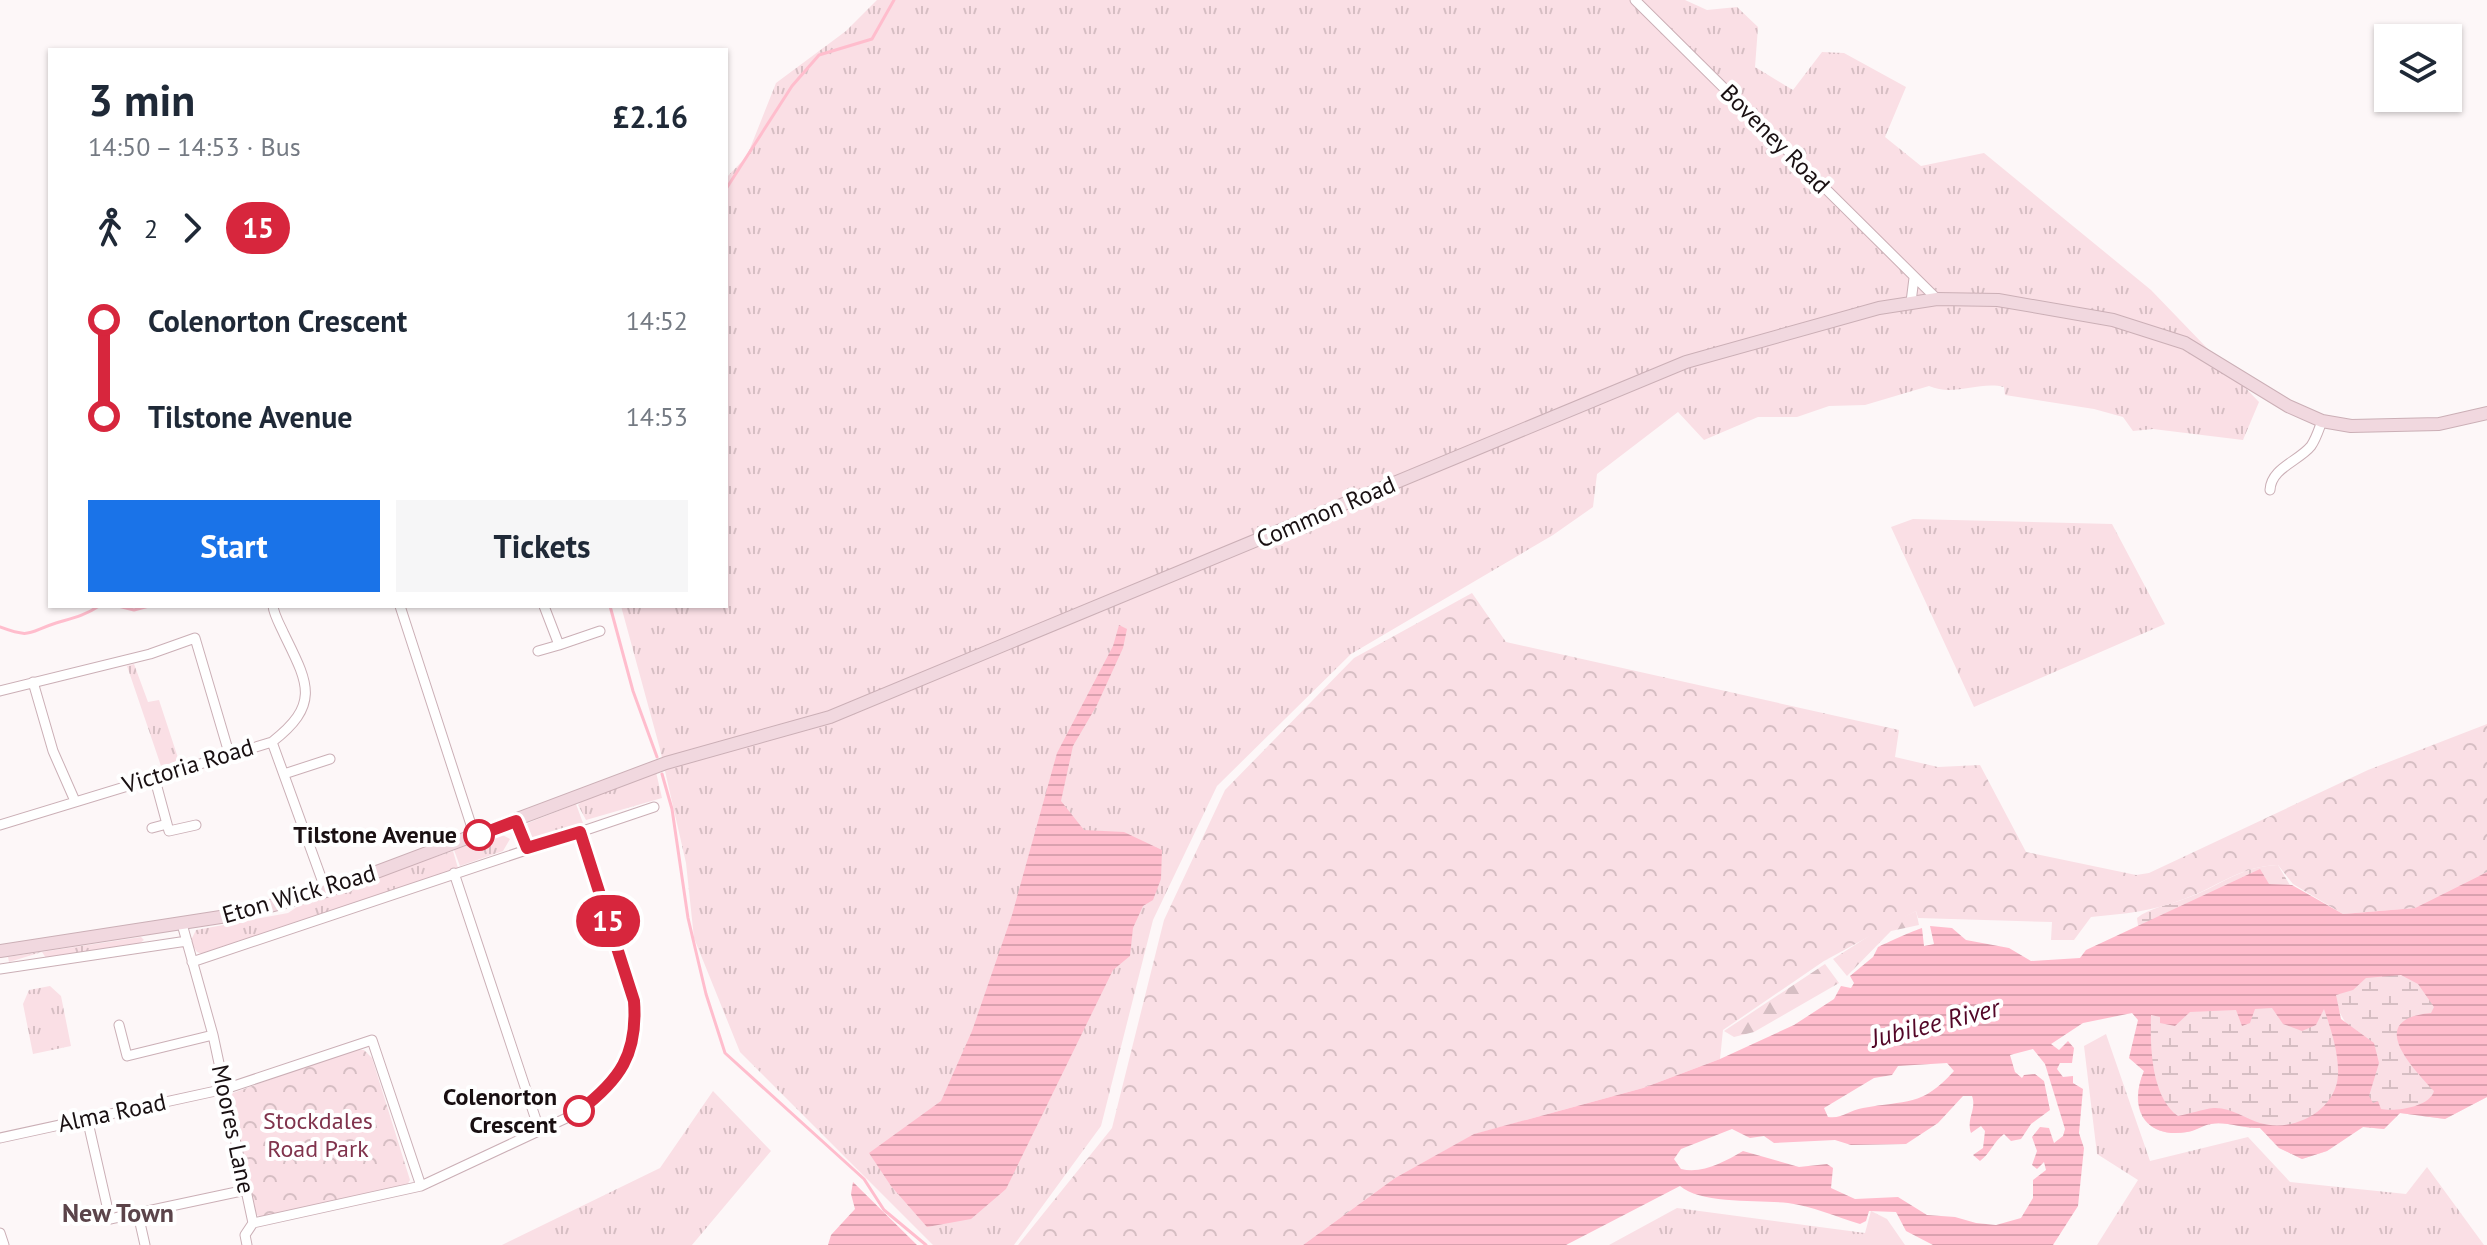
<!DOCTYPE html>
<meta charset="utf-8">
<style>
body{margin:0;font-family:"PT Sans",sans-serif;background:#f6f6f7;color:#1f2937;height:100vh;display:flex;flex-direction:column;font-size:30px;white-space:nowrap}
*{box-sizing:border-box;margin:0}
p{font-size:26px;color:#747a83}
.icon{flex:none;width:44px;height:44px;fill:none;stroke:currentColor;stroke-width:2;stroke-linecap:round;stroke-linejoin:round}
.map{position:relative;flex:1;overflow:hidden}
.side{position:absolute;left:48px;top:48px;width:680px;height:560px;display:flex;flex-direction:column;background:#fff;border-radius:0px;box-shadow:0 2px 6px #0004}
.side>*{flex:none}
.badge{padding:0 16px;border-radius:26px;font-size:28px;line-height:52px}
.controls{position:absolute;left:2374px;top:24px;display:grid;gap:16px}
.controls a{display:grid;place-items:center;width:88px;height:88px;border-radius:0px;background:#fff;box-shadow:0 2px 6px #0004;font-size:40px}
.map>.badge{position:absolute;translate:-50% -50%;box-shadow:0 0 0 4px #fff}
.legs{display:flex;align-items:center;gap:12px;height:88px;padding:0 40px;font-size:26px}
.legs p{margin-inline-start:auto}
.overview{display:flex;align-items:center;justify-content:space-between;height:136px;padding:0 40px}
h1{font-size:44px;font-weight:700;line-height:60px}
.button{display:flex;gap:16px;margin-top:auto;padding:16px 40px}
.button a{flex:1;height:92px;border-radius:0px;background:#1a73e8;color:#fff;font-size:32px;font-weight:700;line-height:92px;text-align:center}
.button a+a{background:#f6f6f7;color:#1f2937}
ul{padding:0 40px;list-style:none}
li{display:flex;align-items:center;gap:28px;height:96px;font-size:30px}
li i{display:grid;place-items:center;width:12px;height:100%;margin:0 10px;background:currentColor}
li i::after{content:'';width:20px;height:20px;margin:-10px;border:6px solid;border-radius:50%;background:#fff}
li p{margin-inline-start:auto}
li:first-child i{background:linear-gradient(#0000 50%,currentColor 0)}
li:last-child i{background:linear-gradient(currentColor 50%,#0000 0)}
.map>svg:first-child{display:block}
.grass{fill:url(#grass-tufts)}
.forest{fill:url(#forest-firs)}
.wetland{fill:url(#wetland-marsh)}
.park{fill:url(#park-crowns)}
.water{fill:url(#water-rules);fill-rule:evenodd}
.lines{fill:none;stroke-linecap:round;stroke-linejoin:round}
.stream{stroke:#ffbdcd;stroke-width:3}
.street-casing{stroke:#cbafb6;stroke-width:11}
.secondary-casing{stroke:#cbafb6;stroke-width:14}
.street{stroke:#fff;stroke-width:9}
.secondary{stroke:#f1d8df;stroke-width:12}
.line-1-casing{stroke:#fff;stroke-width:18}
.line-1{stroke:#d7263d;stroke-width:12}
.stop-1-dot{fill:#fff;stroke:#d7263d;stroke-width:4}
.labels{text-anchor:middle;stroke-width:8;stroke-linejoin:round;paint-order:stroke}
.street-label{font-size:24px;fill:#191012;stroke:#fff}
.stop-label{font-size:24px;font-weight:bold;fill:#191012;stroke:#fff;text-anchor:end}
.park-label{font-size:24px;fill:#80334c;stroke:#fff}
.water-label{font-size:26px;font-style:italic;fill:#530627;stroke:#fff}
.neighbourhood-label{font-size:26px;font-weight:bold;fill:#5b444a;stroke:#fff}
</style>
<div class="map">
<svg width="2487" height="1245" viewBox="0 0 2487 1245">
<defs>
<pattern id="grass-tufts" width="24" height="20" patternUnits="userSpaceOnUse" patternTransform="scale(2)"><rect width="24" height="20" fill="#fadfe5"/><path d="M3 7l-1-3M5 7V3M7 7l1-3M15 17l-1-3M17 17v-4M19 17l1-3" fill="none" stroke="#d6bec3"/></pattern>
<pattern id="forest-firs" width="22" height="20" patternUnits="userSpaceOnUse" patternTransform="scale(2)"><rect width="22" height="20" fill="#fadfe5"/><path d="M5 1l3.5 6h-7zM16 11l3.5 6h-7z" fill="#d6bec3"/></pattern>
<pattern id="wetland-marsh" width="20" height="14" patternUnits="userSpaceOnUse" patternTransform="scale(2)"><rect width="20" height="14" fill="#fadfe5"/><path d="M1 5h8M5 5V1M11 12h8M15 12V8" fill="none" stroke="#d6bec3"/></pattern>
<pattern id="park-crowns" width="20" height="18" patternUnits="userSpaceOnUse" patternTransform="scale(2)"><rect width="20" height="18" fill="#fadfe5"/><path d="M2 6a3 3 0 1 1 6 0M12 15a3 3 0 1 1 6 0" fill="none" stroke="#d6bec3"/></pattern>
<pattern id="water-rules" width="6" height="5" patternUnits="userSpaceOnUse" patternTransform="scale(2)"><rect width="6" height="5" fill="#ffbdcd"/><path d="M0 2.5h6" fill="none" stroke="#daa1af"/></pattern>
</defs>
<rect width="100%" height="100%" fill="#fdf7f8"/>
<path class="grass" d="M877,0h808l22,10 30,-3 21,20 -3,40 38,23 29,-38 22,1 62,34 -21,50 36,29 63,-13 167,137 108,112 -16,38 -90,-11 -20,2 -10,-14 -29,-8 -89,-14 -1,-8c-26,-6 -50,10 -75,-1l-64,19 -36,1 -32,11h-39l-54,23 -26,-28 -81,62 -4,33 -40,28 -202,119 -134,132 -64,134 -52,206 -87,119h-81l-193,-193 -46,-114 -8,-75 -26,-114 -39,-143h105v-428l21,-22 29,-73 70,-52z
M1913,519l199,5 53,100 -191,83 -83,-180z
M134,664l14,38 11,-2 20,61 -18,5 -34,-100z
M656,772l6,26 -76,22 -8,-15 3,-3z
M576,804l7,19 -56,21 -4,-12 5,-9z
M499,833l11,6 -7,12 -43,15 -6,-16z
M453,851l5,17 -253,87 -8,-3 -7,-10 6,-12 92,-17 18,-12z
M141,937l3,3 -5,4 -93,14 -4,-6 -33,10 -1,-5z
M50,986l11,10 10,50 -38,8 -10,-50 6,-14z
M2106,1034l44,127 98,-24 42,45 116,12 21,-27 57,78h-387l41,-65 -41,-26 -13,-108z
M713,1091l58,60 -79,94h-190l158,-77z
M1677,1208l188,25 6,-22 16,8 18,26h-296z"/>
<path class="forest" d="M1916,911l3,14 -28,6 -44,45 -14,-17 50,-32z
M1825,964l14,19 -85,49 -20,5 -10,-6z"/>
<path class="wetland" d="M2278,865l13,22 -151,53 -3,-22c12,-10 32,-13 47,-19 36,-12 53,-32 94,-34z
M2377,967l48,15 62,115 -42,22 -45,-6 -16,16 -21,-2 -36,24 -25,8 -23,-11 -19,-20c-16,1 -34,-7 -49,-4 -11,2 -19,8 -30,9 -40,2 -52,-28 -37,-62l-15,-13 21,-48 36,-6 137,-8 30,40 -21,-37 2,-7z"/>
<path class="park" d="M1472,593l34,49 393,88 -4,27 43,10 42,-2 46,87 110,23 13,-2 219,-103 119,-46v148l-72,36 -72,6 -50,-30 -15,-19c-41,2 -58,21 -94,34 -31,12 -60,15 -93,18l-17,23h-23l1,-18 -134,-4 -2,-7 -92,50 -101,69 -3,29 -77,29 -168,46 -80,44 -92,67h-285l94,-117 52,-208 61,-130 129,-132z
M355,1049l9,1 8,8 38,122 -3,5 -144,33 -10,-5 -23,-119z"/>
<path class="water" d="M1119,625l8,4 -4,19 -26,57 -24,41 -12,55 23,29 40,2 38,18 -1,29 -8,21 -10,6 -10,22 -3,28 -17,14 -107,219 -35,30 -44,8 -36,-41 -22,-33 72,-52 31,-70 40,-116 45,-162 56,-107z
M2260,869l9,15 23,1 51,29 72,-6 72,-36v225l-42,22 -45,-6 -16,16 -21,-2 -36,24 -25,8 -23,-11 -19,-20c-16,1 -34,-7 -49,-4 -8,1 -15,7 -24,8 -42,7 -59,-24 -43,-61l-15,-13 9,-38 -6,-7 -49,10 -32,21 8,6 9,-9 6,7 -2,15h-12l-3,6 6,8 10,-1v7l10,6 -4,44 5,15 -6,58 -25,39h-120l-27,-14 -10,-19 -27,-1 -3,10 -6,3c-23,-7 -49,-18 -72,-21 -28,-3 -88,1 -108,-17l-114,59h-263l92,-67 79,-44 169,-46 77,-29 74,-34 40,-26 7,-13 10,2 3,-5 -4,-7 23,-19 5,-10c8,-4 37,-17 44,-19l2,18 10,-2 -4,-18 22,2 14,12 43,8 22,13 49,-3 6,-8zM2401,975l17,9 16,23 -3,6c-65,6 -22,51 3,78 -4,16 -39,21 -53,18l-3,-8 -5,2 -4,-7 10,-33 -5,-20 -33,-24 -5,-24 17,-5 13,-12zM2272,1008l11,16 19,7 14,-6 8,-16c7,20 15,45 14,66 -2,36 -45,58 -78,48 -14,-4 -30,-16 -46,-15 -12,1 -24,6 -36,8 -27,-19 -28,-70 -27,-101l9,2v6l15,3 15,-14 46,-2 6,16 8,-3 5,-14zM2033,1049l12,15 20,65 -2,7 -9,7 -5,-15 -9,-1 -8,10 5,14 -5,14 5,4 7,-7 2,8 -13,10v18l-12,20 -25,7 -20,-2 -21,-6 -28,-2 -29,-18 -43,2 -24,-11 2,-20 -6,-4 -28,3 -56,-16c-19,11 -40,23 -62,18l-7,-10 7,-10 51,-20 18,9 14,-2 10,7 61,-3 16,5 55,-1 32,-21 25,-27h9c5,13 -6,23 -1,37l10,-7 4,5 -2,17 -10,7 7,6c11,-8 13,-19 24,-27l7,7 10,-2 10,-15 19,-14 -6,-29 -9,-7 -11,1 -2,3 -7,-6 -5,-17zM1947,1063l7,8c-32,36 -48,29 -91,37 -14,2 -20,11 -35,9l-4,-9 50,-30 18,-3 6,-9z
M853,1182l64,63h-89l3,-10 24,-26 -4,-15z"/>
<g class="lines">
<path class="stream" d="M726,189l66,-103 27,-31 53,-16 22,-39
M118,606l16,4 15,-4
M610,606l23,85 24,66
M0,627c32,12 28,5 56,-4 17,-5 28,-7 43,-17
M662,774l10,35 16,109 18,76 19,59 139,126 20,31 42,35"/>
<defs>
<path id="street" d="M1635,0l302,299
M1911,302l3,-24
M2270,490c1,-22 29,-29 41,-44 5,-7 8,-17 11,-25
M400,606l75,231
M544,606l15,39 41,-14
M538,651l21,-6
M33,682l20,69 22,50
M0,691l150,-37 45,-16 34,115
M272,742c49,-38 36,-59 12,-108 -4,-9 -10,-19 -11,-28
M284,774l46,-15
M516,821l11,27
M167,824l2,7 27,-6
M0,825l272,-83 54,149
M152,828l15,-4 -13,-48
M580,832l74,-25
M454,873l85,256
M182,924l31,111 40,188
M192,962l388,-130 54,169 2,20 -6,35 -23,34 -32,24 -154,72 -168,37
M0,969l187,-28
M119,1025l8,31 86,-21
M87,1118l23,101 136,-29
M0,1138l225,-49 147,-49 49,146
M138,1214l7,31
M0,1233l4,12
M247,1245l-2,-10 8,-12"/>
<path id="secondary" d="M0,951l240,-37 86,-23 340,-128 164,-46 856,-355 193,-54 58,-9 61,1 115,20 72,23 103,63 34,15 29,5 88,-2 48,-11"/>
</defs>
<use href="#street" class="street-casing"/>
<use href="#secondary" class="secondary-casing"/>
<use href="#street" class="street"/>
<use href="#secondary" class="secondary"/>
</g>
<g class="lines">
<defs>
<path id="line-1" d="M479,835l37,-14 11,27 53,-16 54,169c4,53 -14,79 -55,110"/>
</defs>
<use href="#line-1" class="line-1-casing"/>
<use href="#line-1" class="line-1"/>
</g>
<g class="stop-1-dot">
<circle cx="479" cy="835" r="14"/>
<circle cx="579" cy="1111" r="14"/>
</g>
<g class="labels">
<g class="street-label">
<text transform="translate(1775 139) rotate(45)" y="8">Boveney Road</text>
<text transform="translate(1326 512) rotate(-23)" y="8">Common Road</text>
<text transform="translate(188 766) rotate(-17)" y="8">Victoria Road</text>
<text transform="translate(299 894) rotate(-16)" y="8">Eton Wick Road</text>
<text transform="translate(112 1113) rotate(-12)" y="8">Alma Road</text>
<text transform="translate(233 1129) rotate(78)" y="8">Moores Lane</text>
</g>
<g class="stop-label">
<text x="457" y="843">Tilstone Avenue</text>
<text x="557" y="1105">Colenorton<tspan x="557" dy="28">Crescent</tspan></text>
</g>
<g class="park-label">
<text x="318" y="1129">Stockdales<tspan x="318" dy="28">Road Park</tspan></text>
</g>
<g class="water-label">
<text transform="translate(1935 1023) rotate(-14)" y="9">Jubilee River</text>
</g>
<g class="neighbourhood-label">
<text x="118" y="1222">New Town</text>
</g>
</g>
</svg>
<div class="controls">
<a><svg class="icon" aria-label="layers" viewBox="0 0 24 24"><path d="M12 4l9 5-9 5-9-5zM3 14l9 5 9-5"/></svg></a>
</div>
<b class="badge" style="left:608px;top:921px;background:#d7263d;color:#fff">15</b>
<section class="side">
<div class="overview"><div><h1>3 min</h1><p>14:50 – 14:53 · Bus</p></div><b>£2.16</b></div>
<div class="legs"><svg class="icon" aria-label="walk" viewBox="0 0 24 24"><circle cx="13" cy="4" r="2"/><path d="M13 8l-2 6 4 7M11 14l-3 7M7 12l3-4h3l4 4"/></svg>2<svg class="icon" aria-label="forward" viewBox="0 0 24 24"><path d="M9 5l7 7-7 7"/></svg><b class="badge" style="background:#d7263d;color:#fff">15</b></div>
<ul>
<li><i style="color:#d7263d"></i><b>Colenorton Crescent</b><p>14:52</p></li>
<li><i style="color:#d7263d"></i><b>Tilstone Avenue</b><p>14:53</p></li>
</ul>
<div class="button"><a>Start</a><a>Tickets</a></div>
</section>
</div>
